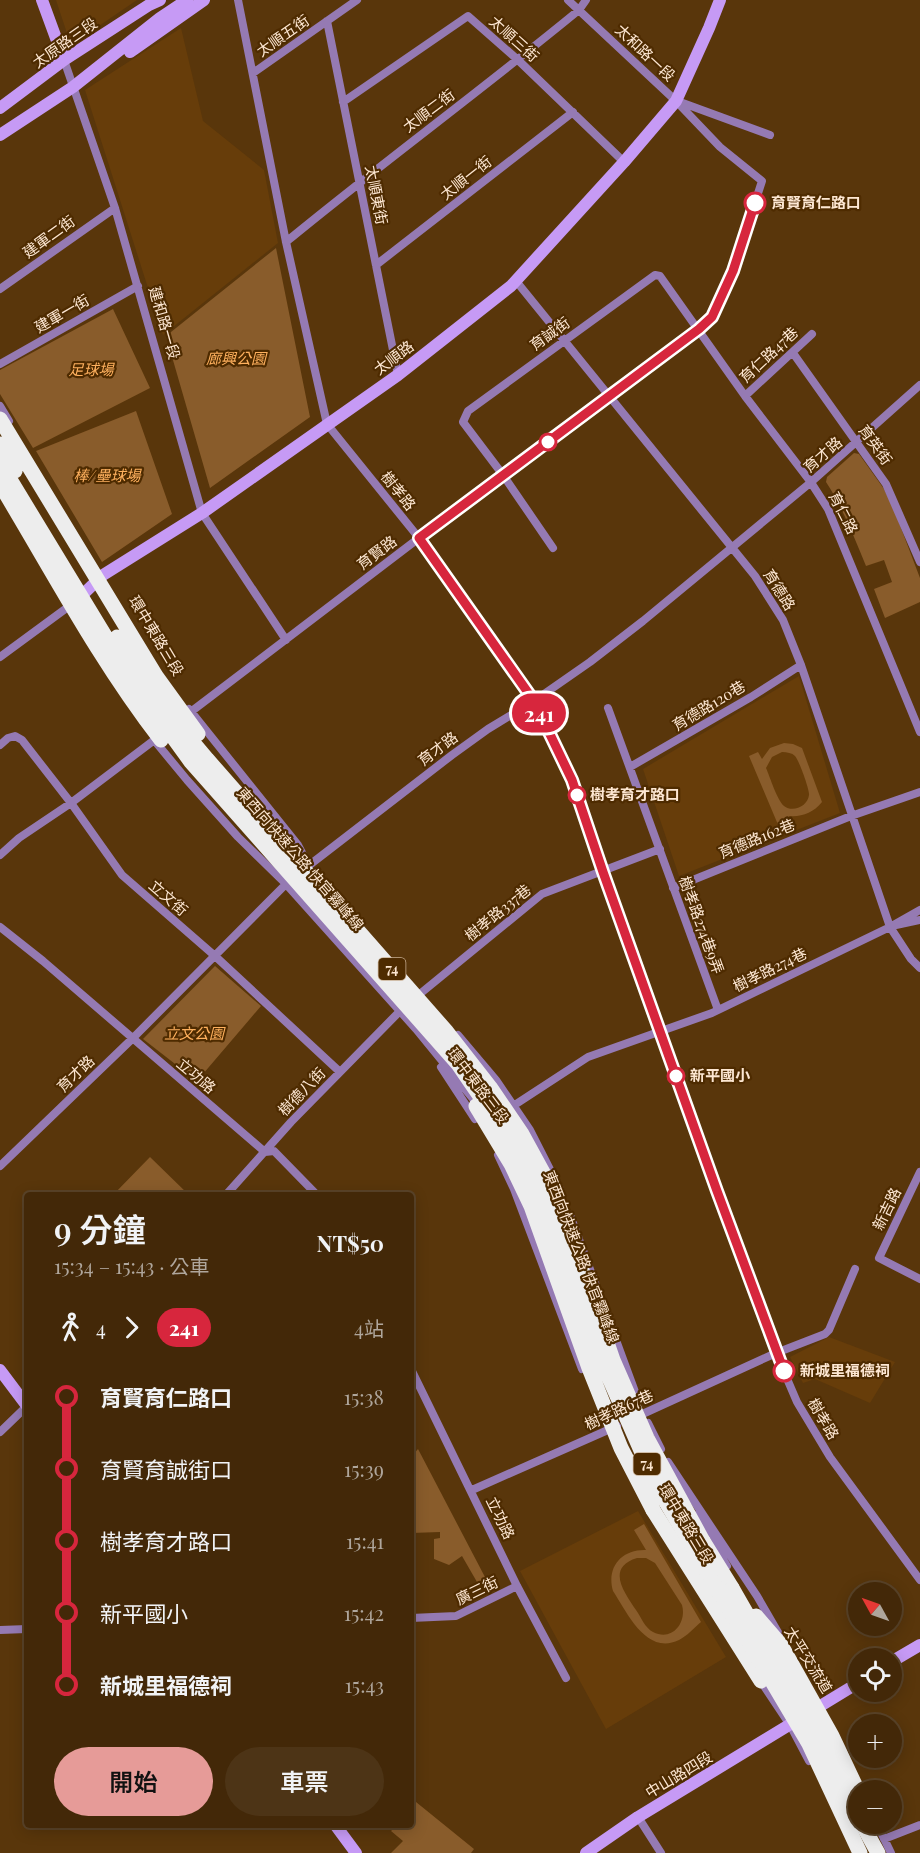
<!DOCTYPE html>
<html lang="zh-TW">
<meta charset="utf-8">
<style>
body{margin:0;font-family:"Playfair Display","Noto Sans TC",serif;background:#4d3416;color:#f1f3f6;height:100vh;display:flex;flex-direction:column;font-size:22px;white-space:nowrap}
*{box-sizing:border-box;margin:0}
p{font-size:20px;color:#afa69c}
.icon{flex:none;width:33px;height:33px;fill:none;stroke:currentColor;stroke-width:2;stroke-linecap:round;stroke-linejoin:round}
.map{position:relative;flex:1;overflow:hidden}
.side{position:absolute;left:24px;top:1192px;width:390px;height:636px;display:flex;flex-direction:column;background:#432808;border-radius:6px;box-shadow:0 3px 15px #0003,0 0 0 2px #5b4429}
.side>*{flex:none}
.badge{padding:0 12px;border-radius:20px;font-size:21px;line-height:39px}
.needle{width:39px;rotate:310deg}
.controls{position:absolute;left:848px;top:1582px;display:grid;gap:12px}
.controls a{display:grid;place-items:center;width:54px;height:54px;border-radius:50%;background:#432808;box-shadow:0 3px 15px #0003,0 0 0 2px #5b4429;font-size:30px}
.map>.badge{position:absolute;translate:-50% -50%;box-shadow:0 0 0 3px #fff}
.legs{display:flex;align-items:center;gap:9px;height:66px;padding:0 30px;font-size:20px}
.legs p{margin-inline-start:auto}
.head{display:flex;align-items:center;justify-content:space-between;height:102px;padding:0 30px}
h1{font-size:33px;font-weight:600;line-height:45px}
.action{display:flex;gap:12px;margin-top:auto;padding:12px 30px}
.action a{flex:1;height:69px;border-radius:36px;background:#e69b98;color:#111;font-size:24px;font-weight:600;line-height:69px;text-align:center}
.action a+a{background:#4d3416;color:#f1f3f6}
ul{padding:0 30px;list-style:none}
li{display:flex;align-items:center;gap:21px;height:72px;font-size:22px}
li i{display:grid;place-items:center;width:9px;height:100%;margin:0 8px;background:currentColor}
li i::after{content:'';width:15px;height:15px;margin:-8px;border:4px solid;border-radius:50%;background:#432808}
li p{margin-inline-start:auto}
li:first-child i{background:linear-gradient(#0000 50%,currentColor 0)}
li:last-child i{background:linear-gradient(currentColor 50%,#0000 0)}
.map>svg:first-child{display:block}
.built{fill:#673d0a}
.green{fill:#895c2b;fill-rule:evenodd}
.lines{fill:none;stroke-linecap:round;stroke-linejoin:round}
.street{stroke:#957ab3;stroke-width:8}
.secondary{stroke:#c69af5;stroke-width:12}
.highway{stroke:#ededed;stroke-width:15}
.highway-bridge{stroke:#ededed;stroke-width:15}
.line-1-casing{stroke:#fff;stroke-width:14}
.line-1{stroke:#d7263d;stroke-width:9}
.stop-1-dot{fill:#fff;stroke:#d7263d;stroke-width:3}
.labels{text-anchor:middle;stroke-width:4.5;stroke-linejoin:round;paint-order:stroke}
.shield{fill:#4e2b00;stroke:#c8af93;stroke-width:1.5}
.shield-label{font-size:14px;font-weight:bold;fill:#fde7d2}
.street-label{font-size:15px;fill:#fde7d2;stroke:#4e2b00}
.stop-label{font-size:15px;font-weight:bold;fill:#fde7d2;stroke:#4e2b00;text-anchor:start}
.park-label{font-size:15px;font-style:italic;fill:#ffb15e;stroke:#4e2b00}
</style>
<div class="map">
<svg width="920" height="1853" viewBox="0 0 920 1853">
<rect width="100%" height="100%" fill="#59360b"/>
<path class="built" d="M56,0h81l-66,45z
M181,28l22,93 61,49 14,73 -115,92 -78,-245z
M799,676l41,137 -161,63 -36,-107z
M829,1337l66,25 -25,41 -55,-24 -12,4 -13,-26z
M638,1511l88,146 -120,72 -86,-158z"/>
<path class="green" d="M276,248l34,169 -100,71 -44,-152z
M113,309l37,79 -117,60 -33,-54v-24z
M136,411l36,103 -70,48 -66,-111z
M854,453l5,1 25,35 9,18 27,71v24l-35,16 -11,-29 18,-7 -8,-22 -18,6c-12,-29 -23,-58 -40,-84l1,-5z
M784,743l9,1 9,4 20,54c-9,11 -20,15 -33,14l1,7 -11,4 -30,-71 9,-4 4,7 8,-11zM782,752c5,0 10,1 13,4 4,4 15,35 14,39 -1,11 -16,18 -25,11 -7,-6 -14,-29 -18,-38l6,-11z
M215,966l46,40 -64,75 -54,-42z
M150,1157l39,38h-76z
M418,1449l68,130 -9,3 -15,-26 -13,9 -15,-6v-20l6,-1v-6l-29,1v-76z
M644,1524l57,98c-7,6 -14,14 -22,18 -33,16 -52,-28 -66,-49 -7,-24 9,-42 33,-41l-12,-20zM637,1558h9l9,5 27,42c5,18 -10,37 -29,27 -8,-4 -12,-15 -17,-22 -11,-17 -31,-42 1,-52z
M416,1802l58,47 -3,4h-80l12,-12 -12,-10 5,-5h15v-18z"/>
<g class="lines">
<path class="street" d="M238,0l48,242 41,182 92,114 115,163 38,79 31,92 114,319 59,162 21,49 33,55 90,123
M327,21l71,354
M64,60l51,148 87,305 84,127
M253,73l104,-73
M343,102l125,-86 50,44 106,102
M680,102l90,33
M286,242c96,-79 197,-153 293,-232l7,-10
M376,265l197,-153
M516,281l239,295 28,44 18,45 89,262 21,32 9,9
M0,289l115,-81
M793,353l93,131 34,78
M0,364l138,-78
M745,396l67,-62
M0,406l9,15
M553,548l-50,-73 -40,-53 5,-11 187,-136 5,1 85,120 65,85 18,28 92,223
M0,657l68,-50
M608,708l110,302
M189,709l109,136 11,21
M184,717l235,-179 280,-209 13,-12 21,-46 29,-90 -42,-34 -44,-46 -108,-101
M154,740l33,40 51,57 48,47 130,145 58,71
M0,745l8,-7 7,-2 7,4 49,63 51,72 93,81 125,116
M630,767l121,-70 50,-32
M0,855l19,-17 52,-35 86,-65
M303,870l149,-115 36,-26 46,-28 56,-39 53,-41 167,-138 110,-98
M673,888l178,-72 69,-24
M896,925l24,-5
M0,927l43,34 222,191 9,-1 44,45
M421,993l121,-99 118,-45
M458,1035l38,45 34,50 30,59
M441,1067l34,52
M513,1106l75,-49 124,-44 178,-86 30,-17
M498,1155l16,34 68,180
M0,1166l132,-127 156,-157
M920,1172l-41,86 41,21
M225,1196l66,-74 109,-111
M570,1215l68,185
M411,1369l106,217 49,92
M636,1417l140,-64 49,-19 4,-4 26,-61
M648,1423l13,26
M0,1432l27,-26
M668,1462l89,134 22,38
M472,1490l145,-64
M697,1515l30,51
M411,1618l45,-2 61,-30
M0,1630l27,-1
M760,1680l30,45 19,36
M638,1817l23,36
M877,1824l14,29
M884,1839l36,-14"/>
<path class="secondary" d="M42,0l22,60
M130,52l74,-52
M0,108l64,-48 85,-55 11,-5
M0,135l73,-48 87,-69 27,-18
M76,601l27,-26 99,-62 196,-138 113,-89 113,-124 52,-61 33,-73 11,-28
M0,1370l27,36
M891,1662l29,-17
M336,1826l20,27
M586,1853l52,-36 220,-134"/>
<path class="highway" d="M653,1510l108,171
M703,1541l29,47
M862,1824l16,29"/>
<path class="highway-bridge" d="M0,419l156,257 42,58
M0,444l15,27
M0,463l133,219 58,80 267,302 39,57 25,40 22,43 59,160 54,123 152,257 51,109
M0,484c52,86 99,176 161,256
M117,637l27,43 21,29 42,50 240,273 43,55 32,47 35,64 56,162 34,78 56,103
M476,1106l35,58 20,42 58,162 32,80 32,62
M732,1588l83,145 43,83
M756,1616l25,29 51,91 26,55"/>
</g>
<g class="lines">
<defs>
<path id="line-1" d="M755,203l-22,68 -21,46 -13,12 -280,209 115,163 38,79 31,92 114,319 67,180"/>
</defs>
<use href="#line-1" class="line-1-casing"/>
<use href="#line-1" class="line-1"/>
</g>
<g class="stop-1-dot">
<circle cx="755" cy="203" r="10"/>
<circle cx="548" cy="442" r="8"/>
<circle cx="577" cy="795" r="8"/>
<circle cx="676" cy="1076" r="8"/>
<circle cx="784" cy="1371" r="10"/>
</g>
<g class="labels">
<g class="shield">
<rect x="378.5" y="958" width="27" height="22" rx="4.5"/>
<rect x="633.5" y="1453" width="27" height="22" rx="4.5"/>
</g>
<g class="shield-label">
<text x="392" y="974">74</text>
<text x="647" y="1469">74</text>
</g>
<g class="street-label">
<text transform="translate(283 36) rotate(-35)" y="5">太順五街</text>
<text transform="translate(514 39) rotate(42)" y="5">太順三街</text>
<text transform="translate(65 43) rotate(-35)" y="5">太原路三段</text>
<text transform="translate(645 53) rotate(43)" y="5">太和路一段</text>
<text transform="translate(429 111) rotate(-37)" y="5">太順二街</text>
<text transform="translate(466 178) rotate(-38)" y="5">太順一街</text>
<text transform="translate(376 195) rotate(79)" y="5">太順東街</text>
<text transform="translate(49 237) rotate(-36)" y="5">建軍二街</text>
<text transform="translate(62 314) rotate(-30)" y="5">建軍一街</text>
<text transform="translate(164 323) rotate(74)" y="5">建和路一段</text>
<text transform="translate(550 334) rotate(-36)" y="5">育誠街</text>
<text transform="translate(769 355) rotate(-43)" y="5">育仁路47巷</text>
<text transform="translate(394 358) rotate(-37)" y="5">太順路</text>
<text transform="translate(875 445) rotate(54)" y="5">育英街</text>
<text transform="translate(823 455) rotate(-41)" y="5">育才路</text>
<text transform="translate(398 491) rotate(51)" y="5">樹孝路</text>
<text transform="translate(843 513) rotate(63)" y="5">育仁路</text>
<text transform="translate(377 553) rotate(-37)" y="5">育賢路</text>
<text transform="translate(779 590) rotate(58)" y="5">育德路</text>
<text transform="translate(156 636) rotate(59)" y="5">環中東路三段</text>
<text transform="translate(709 706) rotate(-31)" y="5">育德路120巷</text>
<text transform="translate(438 749) rotate(-37)" y="5">育才路</text>
<text transform="translate(757 839) rotate(-22)" y="5">育德路162巷</text>
<text transform="translate(300 859) rotate(49)" y="5">東西向快速公路 快官霧峰線</text>
<text transform="translate(168 898) rotate(41)" y="5">立文街</text>
<text transform="translate(498 913) rotate(-39)" y="5">樹孝路337巷</text>
<text transform="translate(701 925) rotate(70)" y="5">樹孝路274巷9弄</text>
<text transform="translate(770 970) rotate(-26)" y="5">樹孝路274巷</text>
<text transform="translate(76 1074) rotate(-44)" y="5">育才路</text>
<text transform="translate(196 1076) rotate(40)" y="5">立功路</text>
<text transform="translate(478 1086) rotate(53)" y="5">環中東路三段</text>
<text transform="translate(302 1092) rotate(-46)" y="5">樹德八街</text>
<text transform="translate(887 1209) rotate(-64)" y="5">新吉路</text>
<text transform="translate(581 1257) rotate(69)" y="5">東西向快速公路 快官霧峰線</text>
<text transform="translate(619 1410) rotate(-25)" y="5">樹孝路67巷</text>
<text transform="translate(823 1419) rotate(59)" y="5">樹孝路</text>
<text transform="translate(500 1518) rotate(64)" y="5">立功路</text>
<text transform="translate(686 1524) rotate(59)" y="5">環中東路三段</text>
<text transform="translate(477 1591) rotate(-26)" y="5">廣三街</text>
<text transform="translate(808 1660) rotate(58)" y="5">太平交流道</text>
<text transform="translate(679 1775) rotate(-31)" y="5">中山路四段</text>
</g>
<g class="stop-label">
<text x="771" y="208">育賢育仁路口</text>
<text x="590" y="800">樹孝育才路口</text>
<text x="690" y="1081">新平國小</text>
<text x="800" y="1376">新城里福德祠</text>
</g>
<g class="park-label">
<text x="236" y="364">廊興公園</text>
<text x="91" y="375">足球場</text>
<text x="107" y="481">棒/壘球場</text>
<text x="194" y="1039">立文公園</text>
</g>
</g>
</svg>
<div class="controls">
<a><svg class="needle" viewBox="-14 -14 28 28"><path d="M0-13l5 13h-10z" fill="#e53935"/><path d="M0 13l5-13h-10z" fill="#afa69c"/></svg></a>
<a><svg class="icon" aria-label="locate" viewBox="0 0 24 24"><circle cx="12" cy="12" r="6"/><path d="M12 2v4M12 18v4M2 12h4M18 12h4"/></svg></a>
<a>+</a>
<a>−</a>
</div>
<b class="badge" style="left:539px;top:713px;background:#d7263d;color:#fff">241</b>
<section class="side">
<div class="head"><div><h1>9 分鐘</h1><p>15:34 – 15:43 · 公車</p></div><b>NT$50</b></div>
<div class="legs"><svg class="icon" aria-label="walk" viewBox="0 0 24 24"><circle cx="13" cy="4" r="2"/><path d="M13 8l-2 6 4 7M11 14l-3 7M7 12l3-4h3l4 4"/></svg>4<svg class="icon" aria-label="forward" viewBox="0 0 24 24"><path d="M9 5l7 7-7 7"/></svg><b class="badge" style="background:#d7263d;color:#fff">241</b><p>4站</p></div>
<ul>
<li><i style="color:#d7263d"></i><b>育賢育仁路口</b><p>15:38</p></li>
<li><i style="color:#d7263d"></i><span>育賢育誠街口</span><p>15:39</p></li>
<li><i style="color:#d7263d"></i><span>樹孝育才路口</span><p>15:41</p></li>
<li><i style="color:#d7263d"></i><span>新平國小</span><p>15:42</p></li>
<li><i style="color:#d7263d"></i><b>新城里福德祠</b><p>15:43</p></li>
</ul>
<div class="action"><a>開始</a><a>車票</a></div>
</section>
</div>
